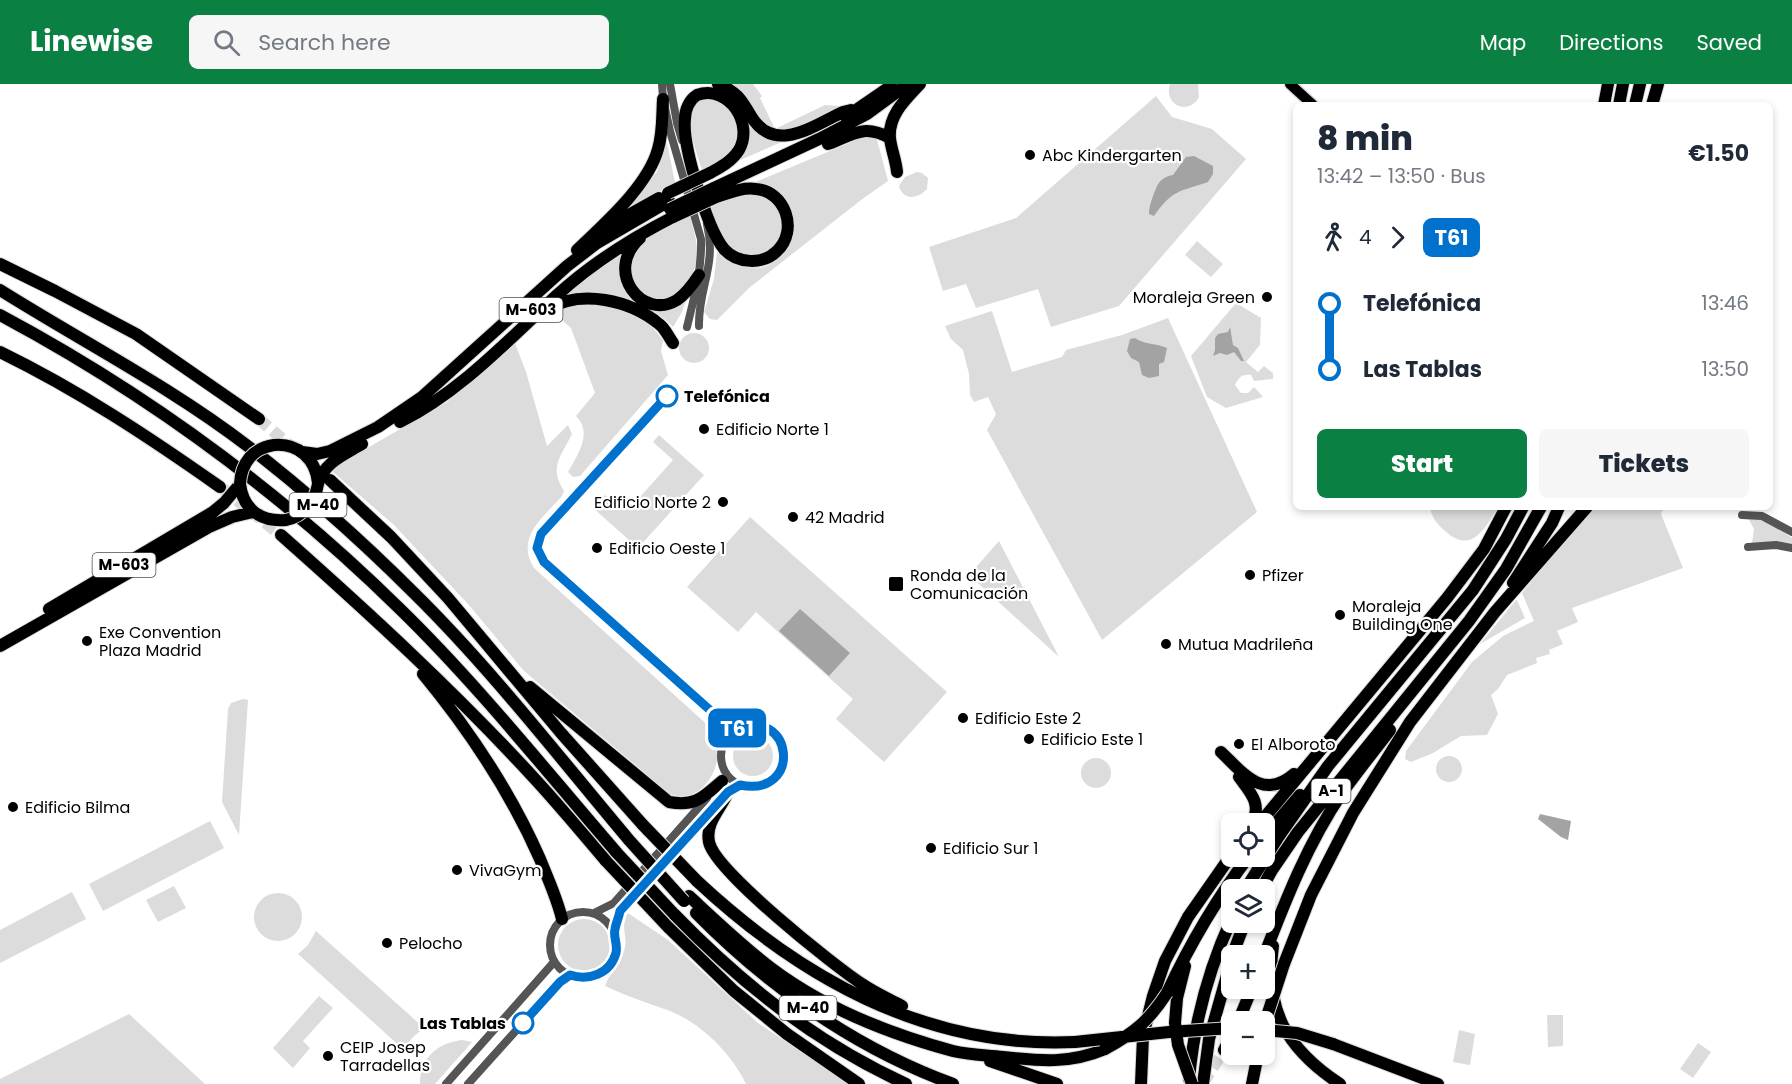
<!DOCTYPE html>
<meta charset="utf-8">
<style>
body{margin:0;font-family:Poppins,sans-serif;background:#f6f6f7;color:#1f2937;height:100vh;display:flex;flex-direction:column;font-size:22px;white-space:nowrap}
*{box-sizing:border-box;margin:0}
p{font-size:20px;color:#747a83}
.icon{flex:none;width:33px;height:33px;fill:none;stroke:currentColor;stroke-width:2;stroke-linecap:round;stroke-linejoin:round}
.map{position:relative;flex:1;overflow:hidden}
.details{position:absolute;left:1293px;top:18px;width:480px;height:408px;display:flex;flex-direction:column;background:#fff;border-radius:9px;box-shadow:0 3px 9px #0003}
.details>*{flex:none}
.badge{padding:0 12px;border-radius:9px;font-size:21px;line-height:39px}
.controls{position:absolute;left:1221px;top:729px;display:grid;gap:12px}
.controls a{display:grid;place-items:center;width:54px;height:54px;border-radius:9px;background:#fff;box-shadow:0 3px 9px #0003;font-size:30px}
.map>.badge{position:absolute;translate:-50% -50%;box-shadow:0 0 0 3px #fff}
.legs{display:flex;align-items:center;gap:9px;height:66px;padding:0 24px;font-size:20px}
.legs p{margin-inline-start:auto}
.head{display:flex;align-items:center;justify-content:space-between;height:102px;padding:0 24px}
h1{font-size:33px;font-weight:800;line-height:45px}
.primary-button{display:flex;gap:12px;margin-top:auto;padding:12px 24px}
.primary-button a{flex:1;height:69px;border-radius:9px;background:#0b8043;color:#fff;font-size:24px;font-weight:800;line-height:69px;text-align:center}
.primary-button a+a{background:#f6f6f7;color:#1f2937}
ul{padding:0 24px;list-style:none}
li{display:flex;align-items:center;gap:21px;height:66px;font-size:22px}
li i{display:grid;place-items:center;width:9px;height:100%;margin:0 8px;background:currentColor}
li i::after{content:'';width:15px;height:15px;margin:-8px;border:4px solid;border-radius:50%;background:#fff}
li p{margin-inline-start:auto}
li:first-child i{background:linear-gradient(#0000 50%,currentColor 0)}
li:last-child i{background:linear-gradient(currentColor 50%,#0000 0)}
header{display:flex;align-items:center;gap:36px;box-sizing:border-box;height:84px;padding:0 30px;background:#0b8043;color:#fff}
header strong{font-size:28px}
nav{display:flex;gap:33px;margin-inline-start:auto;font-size:21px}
.search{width:420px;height:54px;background:#f6f6f7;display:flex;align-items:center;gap:15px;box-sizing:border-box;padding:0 21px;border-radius:9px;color:#747a83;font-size:22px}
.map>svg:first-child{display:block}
.green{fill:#dcdcdc}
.water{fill:#a3a3a3}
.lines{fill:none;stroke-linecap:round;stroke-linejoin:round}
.motorway-tunnel{stroke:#d9d9d9;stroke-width:12;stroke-dasharray:12 6;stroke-linecap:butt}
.primary-casing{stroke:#dbdbdb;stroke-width:13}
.trunk-casing{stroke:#dbdbdb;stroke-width:14}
.motorway-casing{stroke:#dbdbdb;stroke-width:14}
.tertiary{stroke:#555;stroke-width:8}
.primary{stroke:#000;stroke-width:10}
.trunk{stroke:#000;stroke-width:12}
.motorway{stroke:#000;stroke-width:12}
.trunk-bridge-casing{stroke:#dbdbdb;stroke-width:14;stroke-linecap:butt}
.motorway-bridge-casing{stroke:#dbdbdb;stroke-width:14;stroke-linecap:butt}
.trunk-bridge{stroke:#000;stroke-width:12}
.motorway-bridge{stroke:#000;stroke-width:12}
.line-1-casing{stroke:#fff;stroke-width:14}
.line-1{stroke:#0072ce;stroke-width:9}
.poi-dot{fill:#000;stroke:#fff;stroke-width:2}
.stop-1-dot{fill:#fff;stroke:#0072ce;stroke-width:3}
.labels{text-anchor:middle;stroke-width:4.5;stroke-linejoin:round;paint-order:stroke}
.shield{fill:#fff;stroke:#4c4c4c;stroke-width:1.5}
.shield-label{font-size:15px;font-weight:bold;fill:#000}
.poi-label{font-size:16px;fill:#000;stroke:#fff;text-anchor:start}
.stop-label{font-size:16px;font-weight:bold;fill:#000;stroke:#fff;text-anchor:start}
</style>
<header>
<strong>Linewise</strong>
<div class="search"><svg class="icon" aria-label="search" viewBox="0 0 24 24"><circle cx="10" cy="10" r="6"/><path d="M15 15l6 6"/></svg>Search here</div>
<nav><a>Map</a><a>Directions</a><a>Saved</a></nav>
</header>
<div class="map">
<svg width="1792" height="1000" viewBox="0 0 1792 1000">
<rect width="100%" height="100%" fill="#fff"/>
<path class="green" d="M727,0h26l9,12 -2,2 15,31 50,-24 15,1 1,3 -59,25 -13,-3z
M1170,0h28l1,13c-10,19 -36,8 -29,-13z
M1156,12l16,21 40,12 34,30 -127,147 -68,21 -13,-38 -62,19 -10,-24 -23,7 -14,-44 87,-29z
M716,13l20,15c5,35 -1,44 -34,58 -5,-16 -18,-49 -7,-64 4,-7 14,-8 21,-9z
M750,39l34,18 -46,20 10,-18z
M866,52h10l12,45 -27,19 -112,88 -32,32 -7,-1 -6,-7 10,-33 3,-27c11,8 28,18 43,16 26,-5 38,-37 30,-60 -5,-13 -24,-22 -37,-25z
M667,58l8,41 -54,30 36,-41z
M917,88l5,1 6,5 -1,11c-9,10 -24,12 -28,-3l6,-9z
M741,108l24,2c4,5 13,11 16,18 15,27 -22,59 -49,37 -11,-9 -16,-29 -21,-42z
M690,132c3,13 8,26 7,40 0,8 -3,15 -7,22 -24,46 -84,7 -52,-34 10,-12 38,-22 52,-28z
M1197,157l26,23 -12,13 -26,-22z
M626,163c-7,16 -9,30 2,45 2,4 6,9 10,10 7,3 39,-2 48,-2l-4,12 -9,15c-18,-20 -52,-34 -78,-34 -10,-1 -20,1 -29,2z
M1236,219l25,15 -1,27 -14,17 12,10 6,-6 9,7v6l-19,2 -3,-6c-9,-1 -12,2 -16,10l6,8h7l6,-6 9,10 -37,11 -19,-11 -16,-41z
M589,220c27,4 59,11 74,37l-2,10 7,24 -88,101 -7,1 -5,-5c10,-18 25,-39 8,-56l19,-23 -24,-65 -17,-15 16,-7z
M992,227l20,61 50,-15 4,-7 56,-15 46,-17 89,194 -155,128 -115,-210 9,-16 -8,-17 -14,5 -4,-7 -1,-21 -6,-24 -12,-11 -6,-13z
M679 264a15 15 0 1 1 30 0a15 15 0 1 1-30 0Z
M515,259l11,29 21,74 21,-21 4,9c-12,24 -23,33 -8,57l-2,5c-19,22 -47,41 -28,72l178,161c18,27 -7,79 -42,65l-146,-123 -56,-67 -74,-79 -61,-53 5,-7 109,-63z
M659,351l45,40 -66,73 -45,-40 12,-13 8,7 6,-7 13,11 41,-46 -20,-18z
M1430,423h68c-13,22 -27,48 -53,24 -7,-6 -14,-14 -15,-24z
M1592,423h72l-3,7 22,54 -111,40 6,14 -21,9 6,13 -14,6 1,4 -14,4 1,5 -30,12 -9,14 -7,6 7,19 -11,21 -26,1 -28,17 -22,9 -6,-3 1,-8 66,-89 31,-26 31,-15 -12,-28z
M1747,432l23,6 22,16v6l-40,-1 2,-14z
M750,433l197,175 -63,70 -48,-43 17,-20 -97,-87 -18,20 -51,-45z
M999,457l60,116 -90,-82z
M1517,516l8,18 -45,26 36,-44z
M243,615l5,1 -9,135 -17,-33 6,-93 3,-6z
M733 672a20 20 0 1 1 40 0a20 20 0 1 1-40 0Z
M1436 685a13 13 0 1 1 26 0a13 13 0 1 1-26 0Z
M1081 689a15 15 0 1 1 30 0a15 15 0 1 1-30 0Z
M210,737l14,27 -121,63 -14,-27z
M174,802l12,22 -14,7 -7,-14 7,14 -14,7 -12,-22z
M72,808l14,27 -86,44v-33z
M254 833a24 24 0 1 1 48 0a24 24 0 1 1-48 0Z
M628,829l40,27 90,83 91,61h-103c-15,-31 -44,-60 -76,-73 -22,-8 -44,-15 -65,-25 4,-13 15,-19 19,-35 5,-16 -5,-21 4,-38z
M558 861a26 26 0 1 1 52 0a26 26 0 1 1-52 0Z
M316,847l108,97 -12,10 -8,12 -106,-96 10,-9z
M319,912l14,12 -30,33 7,7 -17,20 -20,-20z
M129,930l76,70h-205v-5z
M1547,931h16v31l-15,1z
M1459,946l16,4 -5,31 -17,-3z
M462,956l10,2 -37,42h-15c0,-26 17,-41 42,-44z
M1698,959l13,9 -18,26 -13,-9z"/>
<path class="water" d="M1194,72l19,10v8l-5,8c-29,10 -35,7 -54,34l-5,-2c0,-6 1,-9 3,-15 5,-13 6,-21 21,-24l13,-18z
M1230,243l3,18 5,3 6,13h-3l-7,-9 -7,3 -7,-2 -7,3 2,-6v-12l3,-4 10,-2z
M1135,254c10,7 21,5 32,10l-3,14 -5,2v12l-10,2 -7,-3 -3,-13 -8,-4 -4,-7 3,-12z
M800,525l50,44 -21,23 -50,-45z
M1540,730l31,7 -3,19 -7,-3 -23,-18z"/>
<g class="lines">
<path class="motorway-tunnel" d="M259,335l36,31
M223,405l58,46
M1203,999l21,-33"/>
<defs>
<path id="primary" d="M1290,0l23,21"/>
<path id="trunk" d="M718,0c19,8 23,15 33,32 23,39 62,10 92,-4l8,-2
M846,33l45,-31
M828,60c26,-10 36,-20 62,-6
M897,88c-1,-12 -6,-23 -7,-34 -2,-23 16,-39 30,-54
M710,89c11,-6 22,-12 29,-23 15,-26 -10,-66 -42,-55 -8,5 -12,15 -12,24 -3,26 22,109 39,130 13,15 39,16 53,2 22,-21 8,-60 -21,-62 -14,-2 -27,4 -40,8
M714,104l105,-49 48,-25 41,-30
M609,142l50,-28
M640,154c-37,34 3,83 37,62 9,-6 16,-16 22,-25
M577,166c27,-26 71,-64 81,-101 5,-16 4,-34 5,-50
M548,225c33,-20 82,-9 111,15 6,4 9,12 14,19
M400,338c60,-30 107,-81 156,-126 35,-32 74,-57 117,-79
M274,361c24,-2 42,14 44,38
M302,368l15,2 13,-3 48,-24 44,-30 145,-131 30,-23 72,-42
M240,400c3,25 20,38 46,36
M318,400c6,-22 26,-29 44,-40
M49,525l164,-97 11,-9 16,-19
M0,562l209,-119 23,-10 21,-5"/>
<path id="motorway" d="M1604,21l4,-21
M1619,21l4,-21
M1635,21l5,-21
M1652,21l6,-21
M0,180l55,27 81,43 123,85
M0,206c83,52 171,97 249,157 58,45 114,95 166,147 77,76 144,163 214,246
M0,231c148,79 281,177 400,294 78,76 146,162 217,244
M0,268c78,38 149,85 220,135
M330,396l61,57 57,61 113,135 82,92
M281,451c88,78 174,157 253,243 25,27 48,55 72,83
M1513,499l39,-60 7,-16
M423,590c47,57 87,117 117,185 8,20 17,39 22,60
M530,603l139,115c27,5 34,-5 53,-21
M1221,668c22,21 42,49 73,22
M1239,693c12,16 23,27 13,47
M728,708c-7,17 -23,30 -19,50 6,29 124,123 153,142 13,9 27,15 40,22
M1259,740l188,-226 37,-49 22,-42
M1264,753l36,-42
M697,797c105,98 230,168 378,161
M1245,806l34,-54 49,-70 145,-176 33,-51 17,-32
M1261,806l11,-20 26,-38 171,-211 37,-52 35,-62
M689,812c27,25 53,50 82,72 53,40 119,66 182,83 16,4 33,4 50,6 37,4 67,7 102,-8
M696,829c74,75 159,135 257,171
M674,830c69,71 141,128 232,170
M668,843l66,64 53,43 72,50
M1273,862c-9,64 14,103 67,138
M1232,872l13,-34
M1264,872c22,-57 44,-113 78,-163 15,-21 32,-42 48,-63
M1284,880l27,-69 42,-82 57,-91 85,-110 92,-105
M1167,909c22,-47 50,-95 82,-137
M1238,938l14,-34
M1175,939l2,-25 8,-32
M1333,960l105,40
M1224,966l8,-15
M990,977l67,23
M1189,995c5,-55 20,-111 43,-161
M1141,1000l2,-48 10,-40 12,-35 23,-44 44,-63
M1203,1000l6,-45 23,-81
M1252,1000l6,-30"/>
</defs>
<use href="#primary" class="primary-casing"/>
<use href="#trunk" class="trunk-casing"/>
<use href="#motorway" class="motorway-casing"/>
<path class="tertiary" d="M662,0l1,15 7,32 31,108c1,31 -7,59 -14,88
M670,0l7,39 5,17
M699,242c-1,-38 18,-60 8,-102
M1742,431l20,1 30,16
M1748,463l28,-2 16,3
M721 672a32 32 0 1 1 64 0a32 32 0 1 1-64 0Z
M550 861a33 33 0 1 1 66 0a33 33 0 1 1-66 0Z
M594,829l20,-10 93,-105
M614,847l6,-20 95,-104
M446,1000l108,-122
M468,1000l90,-100 12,-9"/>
<use href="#primary" class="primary"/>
<use href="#trunk" class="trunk"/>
<use href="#motorway" class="motorway"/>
<defs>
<path id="trunk-bridge" d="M668,109l42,-20
M670,125l44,-21
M673,133l43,-20
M240,400c1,-21 13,-36 34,-39
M286,436c18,-4 29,-18 32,-36"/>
<path id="motorway-bridge" d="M643,741l54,56
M629,756l55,61
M617,769l57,61
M606,777l62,66
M1266,935l18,-55
M1175,939l3,22 14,39
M1264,946l33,3 36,11
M1075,958l94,-10 63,-4
M1105,965c29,-16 43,-27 62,-56"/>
</defs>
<use href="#trunk-bridge" class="trunk-bridge-casing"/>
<use href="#motorway-bridge" class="motorway-bridge-casing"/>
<use href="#trunk-bridge" class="trunk-bridge"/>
<use href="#motorway-bridge" class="motorway-bridge"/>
</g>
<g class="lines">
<defs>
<path id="line-1" d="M523,939l37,-41 10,-7c19,6 40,-1 46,-22 2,-9 -3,-16 -1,-24 1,-6 4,-12 5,-18l108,-119 12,-7c63,13 54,-79 -4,-56l-25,-18 -167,-149 -7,-14 4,-14 126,-138"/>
</defs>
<use href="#line-1" class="line-1-casing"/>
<use href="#line-1" class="line-1"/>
</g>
<g class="poi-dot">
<circle cx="1030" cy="71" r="6"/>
<circle cx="1267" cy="213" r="6"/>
<circle cx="704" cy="345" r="6"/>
<circle cx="723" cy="418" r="6"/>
<circle cx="793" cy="433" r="6"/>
<circle cx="597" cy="464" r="6"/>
<circle cx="1250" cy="491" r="6"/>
<rect x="888" y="492" width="16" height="16" rx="3"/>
<circle cx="1340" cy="531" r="6"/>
<circle cx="87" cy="557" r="6"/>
<circle cx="1166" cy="560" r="6"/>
<circle cx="963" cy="634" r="6"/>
<circle cx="1029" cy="655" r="6"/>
<circle cx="1239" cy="660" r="6"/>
<circle cx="13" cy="723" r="6"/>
<circle cx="931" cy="764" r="6"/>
<circle cx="457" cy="786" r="6"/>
<circle cx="387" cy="859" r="6"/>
<circle cx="328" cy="972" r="6"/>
</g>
<g class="stop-1-dot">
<circle cx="667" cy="312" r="10"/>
<circle cx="523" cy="939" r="10"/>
</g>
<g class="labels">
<g class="shield">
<rect x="499.5" y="214" width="63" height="24" rx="4.5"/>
<rect x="289.5" y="409" width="57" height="24" rx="4.5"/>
<rect x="92.5" y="469" width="63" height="24" rx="4.5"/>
<rect x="1311.5" y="695" width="39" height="24" rx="4.5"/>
<rect x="779.5" y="912" width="57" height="24" rx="4.5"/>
</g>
<g class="shield-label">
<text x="531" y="231">M-603</text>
<text x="318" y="426">M-40</text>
<text x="124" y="486">M-603</text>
<text x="1331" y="712">A-1</text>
<text x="808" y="929">M-40</text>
</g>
<g class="poi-label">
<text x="1042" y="77">Abc Kindergarten</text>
<text x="1255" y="219" text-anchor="end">Moraleja Green</text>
<text x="716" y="351">Edificio Norte 1</text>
<text x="711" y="424" text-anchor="end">Edificio Norte 2</text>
<text x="805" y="439">42 Madrid</text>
<text x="609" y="470">Edificio Oeste 1</text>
<text x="910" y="497">Ronda de la<tspan x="910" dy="18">Comunicación</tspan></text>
<text x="1262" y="497">Pfizer</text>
<text x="1352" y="528">Moraleja<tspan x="1352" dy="18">Building One</tspan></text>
<text x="99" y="554">Exe Convention<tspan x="99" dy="18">Plaza Madrid</tspan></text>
<text x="1178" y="566">Mutua Madrileña</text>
<text x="975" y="640">Edificio Este 2</text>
<text x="1041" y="661">Edificio Este 1</text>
<text x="1251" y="666">El Alboroto</text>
<text x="25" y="729">Edificio Bilma</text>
<text x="943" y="770">Edificio Sur 1</text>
<text x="469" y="792">VivaGym</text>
<text x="399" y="865">Pelocho</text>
<text x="340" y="969">CEIP Josep<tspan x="340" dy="18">Tarradellas</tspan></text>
</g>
<g class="stop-label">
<text x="684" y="318">Telefónica</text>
<text x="506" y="945" text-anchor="end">Las Tablas</text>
</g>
</g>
</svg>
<div class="controls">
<a><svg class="icon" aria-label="locate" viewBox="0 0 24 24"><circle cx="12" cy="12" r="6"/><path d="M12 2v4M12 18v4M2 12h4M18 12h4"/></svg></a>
<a><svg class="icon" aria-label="layers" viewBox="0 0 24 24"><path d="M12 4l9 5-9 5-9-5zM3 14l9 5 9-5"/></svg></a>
<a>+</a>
<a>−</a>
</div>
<b class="badge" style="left:737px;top:644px;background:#0072ce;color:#fff">T61</b>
<section class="details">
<div class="head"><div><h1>8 min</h1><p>13:42 – 13:50 · Bus</p></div><b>€1.50</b></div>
<div class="legs"><svg class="icon" aria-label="walk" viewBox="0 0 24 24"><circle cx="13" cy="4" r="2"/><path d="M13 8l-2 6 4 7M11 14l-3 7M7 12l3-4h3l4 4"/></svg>4<svg class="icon" aria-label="forward" viewBox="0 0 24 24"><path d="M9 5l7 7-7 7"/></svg><b class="badge" style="background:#0072ce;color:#fff">T61</b></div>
<ul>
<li><i style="color:#0072ce"></i><b>Telefónica</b><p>13:46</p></li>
<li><i style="color:#0072ce"></i><b>Las Tablas</b><p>13:50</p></li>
</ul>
<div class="primary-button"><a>Start</a><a>Tickets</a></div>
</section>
</div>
